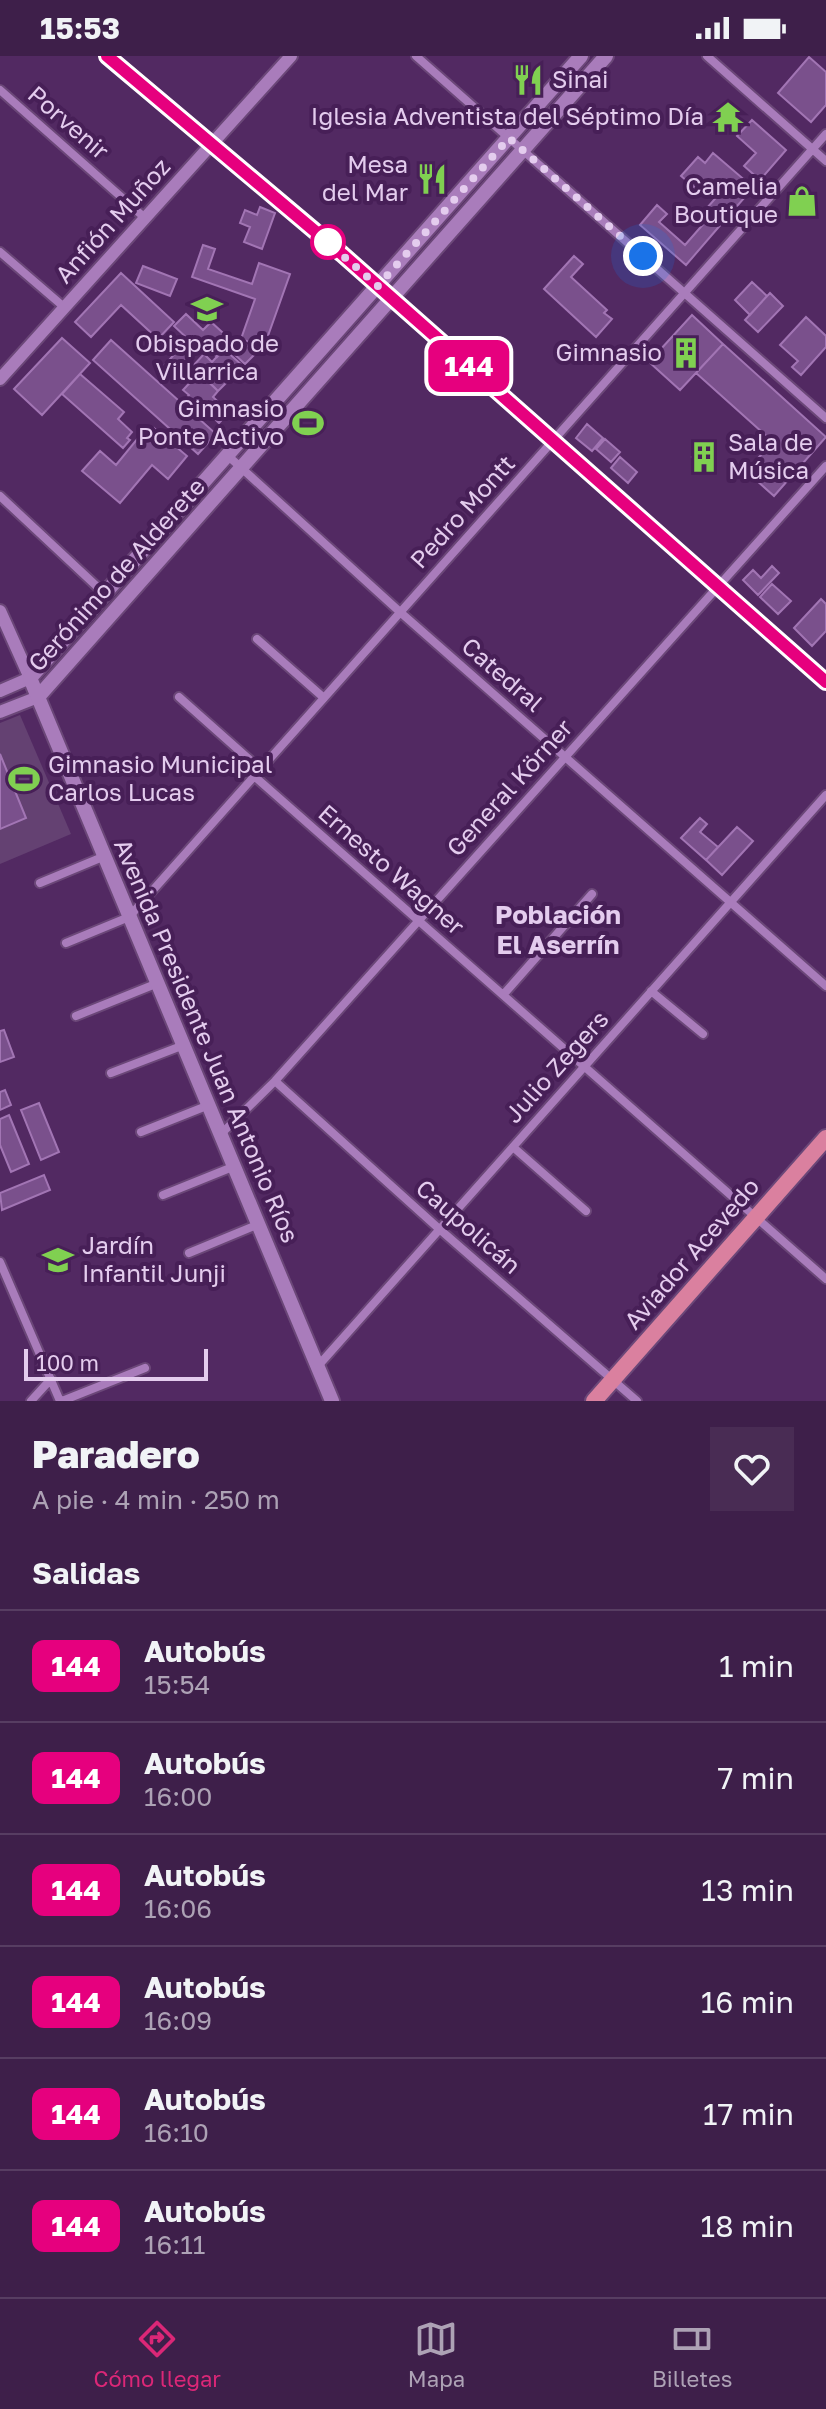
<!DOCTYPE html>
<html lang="es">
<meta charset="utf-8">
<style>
body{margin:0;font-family:"Golos Text",sans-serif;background:#492c54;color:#f1f3f6;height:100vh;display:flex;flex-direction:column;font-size:30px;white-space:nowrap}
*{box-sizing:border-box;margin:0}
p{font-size:26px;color:#ada2b5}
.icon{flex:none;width:44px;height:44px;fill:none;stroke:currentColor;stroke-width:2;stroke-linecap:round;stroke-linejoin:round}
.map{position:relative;height:1345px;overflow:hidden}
.panel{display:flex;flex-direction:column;background:#3e1f4a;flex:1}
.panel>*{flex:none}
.badge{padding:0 16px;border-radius:12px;font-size:28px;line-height:52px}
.scale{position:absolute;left:24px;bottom:20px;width:184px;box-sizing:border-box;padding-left:8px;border:4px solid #e4ccee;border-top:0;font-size:22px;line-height:28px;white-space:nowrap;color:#e4ccee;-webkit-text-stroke:6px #471f57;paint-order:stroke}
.you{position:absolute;width:40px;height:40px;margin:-20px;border:6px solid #fff;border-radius:50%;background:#1a73e8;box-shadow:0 0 0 12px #1a73e833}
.map>.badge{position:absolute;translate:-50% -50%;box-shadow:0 0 0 4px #fff}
h2{padding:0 32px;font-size:30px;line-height:72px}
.round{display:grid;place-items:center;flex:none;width:84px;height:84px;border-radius:0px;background:#492c54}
.summary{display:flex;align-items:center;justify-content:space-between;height:136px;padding:0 32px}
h1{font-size:38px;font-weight:800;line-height:60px}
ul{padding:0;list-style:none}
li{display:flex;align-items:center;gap:24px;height:112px;padding:0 32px;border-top:2px solid #573d62}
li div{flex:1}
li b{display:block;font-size:30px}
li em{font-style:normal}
li .badge{min-width:88px;font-weight:700;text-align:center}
.status{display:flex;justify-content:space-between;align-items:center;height:56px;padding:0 40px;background:#3e1f4a;direction:ltr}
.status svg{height:22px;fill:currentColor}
.dock{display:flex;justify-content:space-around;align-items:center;height:112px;border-top:2px solid #573d62;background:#3e1f4a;font-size:22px;color:#ada2b5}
.dock a{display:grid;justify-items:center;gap:4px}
.dock .on{color:#db2777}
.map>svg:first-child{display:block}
.green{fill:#644172}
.building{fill:#7a508c;stroke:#a275b4;stroke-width:2}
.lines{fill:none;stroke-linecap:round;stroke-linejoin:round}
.minor-casing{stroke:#6b4778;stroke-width:12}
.tertiary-casing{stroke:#6b4778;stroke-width:16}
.secondary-casing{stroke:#6b4778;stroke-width:18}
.primary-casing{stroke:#6b4778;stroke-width:20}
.minor{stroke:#a97cbb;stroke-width:8}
.tertiary{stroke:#a97cbb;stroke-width:12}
.secondary{stroke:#a97cbb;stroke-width:14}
.primary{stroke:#da809f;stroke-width:16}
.line-casing{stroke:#fff;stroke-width:18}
.line{stroke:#e6007e;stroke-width:12}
.walk{stroke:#e4ccee;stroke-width:8;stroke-dasharray:0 14.4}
.stop-dot{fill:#fff;stroke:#e6007e;stroke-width:4}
.labels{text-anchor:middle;stroke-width:8;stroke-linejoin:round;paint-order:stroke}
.poi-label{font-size:24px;fill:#e4ccee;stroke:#471f57;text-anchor:end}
.street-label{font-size:24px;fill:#e4ccee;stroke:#471f57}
.neighbourhood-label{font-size:26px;font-weight:bold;fill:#e4ccee;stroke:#471f57}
</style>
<div class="status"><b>15:53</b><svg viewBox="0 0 49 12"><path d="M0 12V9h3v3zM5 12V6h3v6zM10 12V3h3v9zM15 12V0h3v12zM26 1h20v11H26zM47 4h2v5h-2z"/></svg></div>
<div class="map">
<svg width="826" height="1345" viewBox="0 0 826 1345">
<rect width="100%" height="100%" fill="#522962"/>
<path class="green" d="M20,659l51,119 -71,30v-141z"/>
<path class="building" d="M809,1l17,15v33l-15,17 -33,-29z
M752,64l34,30 -26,30 -16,-14 12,-13 -19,-17z
M713,97l35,30 7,-7 5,4 -37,42 -16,-14 14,-16 -13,-10 -8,10 -19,-16 17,-19 7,6z
M657,149l10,9 -8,8 26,23 28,-32 10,9 -37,43 -46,-40z
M260,151l15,6 -13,36 -18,-7 6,-15 -10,-4 5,-13 12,5z
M203,189l12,4 -7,20 44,15 7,-21 31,11 -26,73 -23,-8 14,-40 -63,-22z
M574,200l9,8 -12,13 36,33 -3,3 8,6 -16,18 -52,-48z
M143,210l34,13 -7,17 -34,-13z
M121,217l53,49 -16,17 -37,-34 -30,32 -16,-15z
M752,226l15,14 -17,19 -15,-15z
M770,237l13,13 -25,26 -13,-12z
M186,258l17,16 8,-8 21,19 -15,16 -15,-15 -32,34 -8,-8 26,-29 -14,-13z
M692,259l31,29 -43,46 -31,-28z
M806,261l20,19v11l-25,28 -9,-8 6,-6 -18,-16z
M62,282l28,25 -48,52 -28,-26z
M111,284l105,94 -18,20 -105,-94z
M243,286l13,11 -11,11 -12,-11z
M723,288l103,93 -52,59 -28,-25 27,-29 -77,-69z
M224,293l19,17 -25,25 -25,-25 11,-12 8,8z
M199,317l19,18 -5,6 16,15 -10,11 -19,-18 -7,8 -11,-10 7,-8 -6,-5z
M80,318l44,38 -6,7 14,13 -5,6 3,2 -7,8 -61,-54z
M587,368l16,14 -11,13 -16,-13z
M154,372l33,28 -19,23 -16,-14 -32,38 -38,-32 18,-20 16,14 22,-27 5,3z
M605,383l15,13 -9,10 -15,-13z
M703,390l12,11 -10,12 -13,-12z
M620,401l17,15 -9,11 -17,-15z
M772,510l7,7 -21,22 -15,-15 10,-10 8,8z
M772,528l19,17 -13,13 -18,-17z
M821,543l5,5v27l-14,15 -18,-18z
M0,698l26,64 -26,11z
M700,762l7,6 -7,8 18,15 -12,13 -25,-22z
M737,771l16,14 -31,34 -16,-15z
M4,974l10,27 -14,5v-31z
M5,1034l6,15 -11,5v-18z
M39,1047l20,49 -18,8 -20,-50z
M9,1059l20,49 -18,8 -11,-27v-26z
M44,1119l6,15 -48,20 -2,-17z"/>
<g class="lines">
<defs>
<path id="minor" d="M416,0l410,362
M707,0l119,105
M0,34l145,128
M0,196l64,55
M226,398l174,158 426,374
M0,440l105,98
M257,583l67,59
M179,641l81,72
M254,720l572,503
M40,827l65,-27
M66,887l63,-26 697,-783
M651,935l52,43
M503,939l89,-101
M76,960l82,-33
M111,1017l73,-28
M275,1025l162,146 200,174
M141,1076l68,-27
M221,1078l54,-53 551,-615
M513,1091l73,64
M163,1139l72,-29
M189,1197l70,-29
M0,1206l60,139
M318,1310l508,-571
M31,1345l20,-22
M62,1345l83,-33"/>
<path id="tertiary" d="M0,323l291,-323
M0,555l30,67 -30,13
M0,656l38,-15"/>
<path id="secondary" d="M107,0l235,198 484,428
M38,641l568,-641
M332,1345l-302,-723 551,-622"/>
<path id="primary" d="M594,1345l232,-263"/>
</defs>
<use href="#minor" class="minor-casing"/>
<use href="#tertiary" class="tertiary-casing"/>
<use href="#secondary" class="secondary-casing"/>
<use href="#primary" class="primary-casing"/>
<use href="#minor" class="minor"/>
<use href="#tertiary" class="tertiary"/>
<use href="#secondary" class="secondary"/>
<use href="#primary" class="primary"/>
</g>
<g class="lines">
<defs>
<path id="line" d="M107,0l235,198 484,428"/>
</defs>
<use href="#line" class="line-casing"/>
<use href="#line" class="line"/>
<path class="walk" d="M328,186l-8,-6 58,50 131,-148 134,118"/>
</g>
<defs>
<symbol id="restaurant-bare" viewBox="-9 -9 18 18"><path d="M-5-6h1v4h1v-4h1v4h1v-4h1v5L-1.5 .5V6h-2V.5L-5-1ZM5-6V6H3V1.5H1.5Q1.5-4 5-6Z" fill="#80d051" stroke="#471f57" stroke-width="2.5" paint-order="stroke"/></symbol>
<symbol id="temple-bare" viewBox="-9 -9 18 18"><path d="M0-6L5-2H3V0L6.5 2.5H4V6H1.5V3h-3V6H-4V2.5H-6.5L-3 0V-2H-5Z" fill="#80d051" stroke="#471f57" stroke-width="2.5" paint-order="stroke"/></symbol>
<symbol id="shop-bare" viewBox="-9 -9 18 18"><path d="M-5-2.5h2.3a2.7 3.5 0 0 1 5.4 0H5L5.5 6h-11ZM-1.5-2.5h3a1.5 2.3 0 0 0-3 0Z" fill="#80d051" stroke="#471f57" stroke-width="2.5" paint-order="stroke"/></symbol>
<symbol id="school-bare" viewBox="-9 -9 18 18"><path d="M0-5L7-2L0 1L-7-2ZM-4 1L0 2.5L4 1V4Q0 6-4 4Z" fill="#80d051" stroke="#471f57" stroke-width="2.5" paint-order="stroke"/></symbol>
<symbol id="building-bare" viewBox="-9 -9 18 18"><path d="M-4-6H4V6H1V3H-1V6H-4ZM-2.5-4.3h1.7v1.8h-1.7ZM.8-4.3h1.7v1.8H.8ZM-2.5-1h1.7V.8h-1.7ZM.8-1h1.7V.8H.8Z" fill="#80d051" stroke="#471f57" stroke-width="2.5" paint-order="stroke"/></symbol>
<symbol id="stadium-bare" viewBox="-9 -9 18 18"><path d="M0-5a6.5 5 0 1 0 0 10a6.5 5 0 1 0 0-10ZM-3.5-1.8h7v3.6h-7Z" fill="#80d051" stroke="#471f57" stroke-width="2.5" paint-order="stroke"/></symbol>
</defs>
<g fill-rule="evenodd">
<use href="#restaurant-bare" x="506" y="2" width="44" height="44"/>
<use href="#temple-bare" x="706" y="39" width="44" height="44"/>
<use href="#restaurant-bare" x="410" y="101" width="44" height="44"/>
<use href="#shop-bare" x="780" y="123" width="44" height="44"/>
<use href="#school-bare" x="185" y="231" width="44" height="44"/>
<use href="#building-bare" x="664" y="275" width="44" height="44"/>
<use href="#stadium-bare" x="286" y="345" width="44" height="44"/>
<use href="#building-bare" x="682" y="379" width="44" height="44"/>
<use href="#stadium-bare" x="2" y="701" width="44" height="44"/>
<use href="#school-bare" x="36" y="1182" width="44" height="44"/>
</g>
<circle class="stop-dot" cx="328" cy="186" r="16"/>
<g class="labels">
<g class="poi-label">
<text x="552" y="32" text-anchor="start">Sinai</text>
<text x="704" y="69">Iglesia Adventista del Séptimo Día</text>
<text x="408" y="117">Mesa<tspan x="408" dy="28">del Mar</tspan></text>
<text x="778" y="139">Camelia<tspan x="778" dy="28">Boutique</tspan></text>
<text x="207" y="296" text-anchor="middle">Obispado de<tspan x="207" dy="28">Villarrica</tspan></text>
<text x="662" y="305">Gimnasio</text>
<text x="284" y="361">Gimnasio<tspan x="284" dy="28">Ponte Activo</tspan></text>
<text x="728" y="395" text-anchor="start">Sala de<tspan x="728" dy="28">Música</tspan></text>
<text x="48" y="717" text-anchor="start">Gimnasio Municipal<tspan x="48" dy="28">Carlos Lucas</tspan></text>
<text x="82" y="1198" text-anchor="start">Jardín<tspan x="82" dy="28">Infantil Junji</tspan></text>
</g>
<g class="street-label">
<text transform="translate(68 67) rotate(41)" y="8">Porvenir</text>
<text transform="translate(113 165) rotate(-48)" y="8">Anfión Muñoz</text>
<text transform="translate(463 456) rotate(-48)" y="8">Pedro Montt</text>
<text transform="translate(117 519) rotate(-48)" y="8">Gerónimo de Alderete</text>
<text transform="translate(502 619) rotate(41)" y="8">Catedral</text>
<text transform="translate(510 732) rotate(-48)" y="8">General Körner</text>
<text transform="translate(391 814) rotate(41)" y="8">Ernesto Wagner</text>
<text transform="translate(206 985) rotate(67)" y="8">Avenida Presidente Juan Antonio Ríos</text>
<text transform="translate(557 1011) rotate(-48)" y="8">Julio Zegers</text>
<text transform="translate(468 1171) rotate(41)" y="8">Caupolicán</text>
<text transform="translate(692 1198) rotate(-49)" y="8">Aviador Acevedo</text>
</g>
<g class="neighbourhood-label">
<text x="558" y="868">Población<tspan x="558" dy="30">El Aserrín</tspan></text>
</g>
</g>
</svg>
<div class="scale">100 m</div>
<div class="you" style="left:643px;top:200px"></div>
<b class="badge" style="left:469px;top:310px;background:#e6007e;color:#fff">144</b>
</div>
<section class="panel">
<div class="summary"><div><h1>Paradero</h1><p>A pie · 4 min · 250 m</p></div><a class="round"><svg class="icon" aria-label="heart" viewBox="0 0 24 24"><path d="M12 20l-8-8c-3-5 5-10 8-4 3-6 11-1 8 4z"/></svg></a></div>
<h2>Salidas</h2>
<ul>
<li><span class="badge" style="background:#e6007e;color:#fff">144</span><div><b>Autobús</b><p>15:54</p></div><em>1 min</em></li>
<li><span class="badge" style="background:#e6007e;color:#fff">144</span><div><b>Autobús</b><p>16:00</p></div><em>7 min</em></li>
<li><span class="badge" style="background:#e6007e;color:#fff">144</span><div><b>Autobús</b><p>16:06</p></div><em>13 min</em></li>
<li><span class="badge" style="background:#e6007e;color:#fff">144</span><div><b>Autobús</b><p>16:09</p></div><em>16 min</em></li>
<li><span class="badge" style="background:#e6007e;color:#fff">144</span><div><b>Autobús</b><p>16:10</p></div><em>17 min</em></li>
<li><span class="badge" style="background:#e6007e;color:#fff">144</span><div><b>Autobús</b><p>16:11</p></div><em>18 min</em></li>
</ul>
</section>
<nav class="dock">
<a class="on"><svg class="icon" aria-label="directions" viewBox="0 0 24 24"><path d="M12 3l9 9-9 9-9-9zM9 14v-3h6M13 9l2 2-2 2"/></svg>Cómo llegar</a>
<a><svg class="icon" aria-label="map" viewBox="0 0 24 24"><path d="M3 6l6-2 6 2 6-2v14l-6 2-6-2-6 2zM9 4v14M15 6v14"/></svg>Mapa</a>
<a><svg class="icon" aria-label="tickets" viewBox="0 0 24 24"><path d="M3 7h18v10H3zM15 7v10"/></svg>Billetes</a>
</nav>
